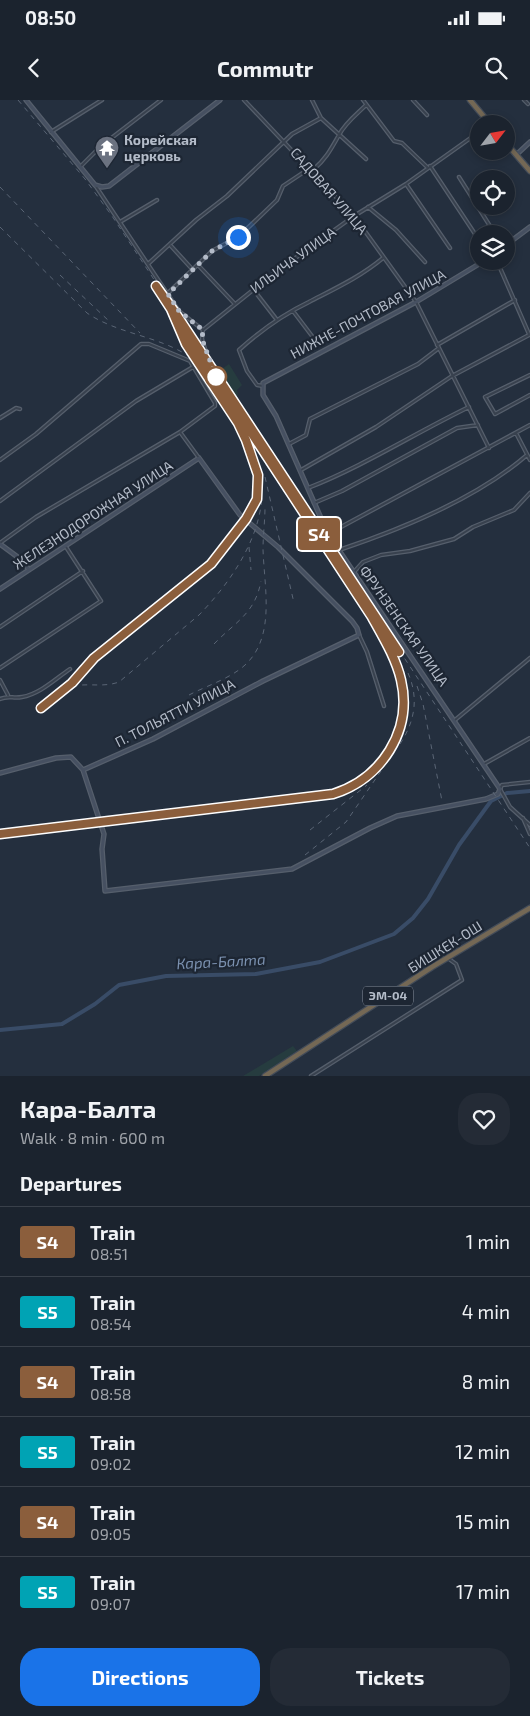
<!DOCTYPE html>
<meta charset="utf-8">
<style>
body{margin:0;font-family:"Exo 2",sans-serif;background:#242b36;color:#f1f3f6;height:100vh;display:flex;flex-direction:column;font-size:19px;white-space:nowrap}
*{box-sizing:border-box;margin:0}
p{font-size:16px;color:#a0a4aa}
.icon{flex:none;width:28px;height:28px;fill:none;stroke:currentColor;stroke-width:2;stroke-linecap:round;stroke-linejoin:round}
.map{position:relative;height:976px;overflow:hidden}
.sheet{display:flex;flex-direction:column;background:#1b232e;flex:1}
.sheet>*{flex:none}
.badge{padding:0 10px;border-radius:4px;font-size:18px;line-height:32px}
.needle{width:32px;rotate:59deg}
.tools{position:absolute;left:470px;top:15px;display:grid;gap:10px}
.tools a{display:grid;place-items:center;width:45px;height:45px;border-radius:50%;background:#1b232e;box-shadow:0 2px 8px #0003,0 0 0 1px #39404a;font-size:25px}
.you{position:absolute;width:25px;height:25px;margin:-12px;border:4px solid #fff;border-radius:50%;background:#1a73e8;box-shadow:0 0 0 8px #1a73e833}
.map>.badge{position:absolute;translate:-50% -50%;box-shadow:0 0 0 2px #fff}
h2{padding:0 20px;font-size:19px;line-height:45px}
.round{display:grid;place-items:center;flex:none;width:52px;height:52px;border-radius:20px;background:#242b36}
.overview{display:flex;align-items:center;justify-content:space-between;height:85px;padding:0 20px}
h1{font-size:24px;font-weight:700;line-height:38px}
.action{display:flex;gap:10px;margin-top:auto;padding:10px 20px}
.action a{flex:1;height:58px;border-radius:20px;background:#1a73e8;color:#fff;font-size:20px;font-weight:700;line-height:58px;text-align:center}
.action a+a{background:#242b36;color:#f1f3f6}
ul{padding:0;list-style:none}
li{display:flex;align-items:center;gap:15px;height:70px;padding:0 20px;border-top:1px solid #39404a}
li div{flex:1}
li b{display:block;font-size:19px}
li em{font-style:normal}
li .badge{min-width:55px;font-weight:700;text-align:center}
.status{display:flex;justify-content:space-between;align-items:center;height:35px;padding:0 25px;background:#1b232e;direction:ltr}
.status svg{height:14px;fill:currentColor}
header{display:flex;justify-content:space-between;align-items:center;height:65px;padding:0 20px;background:#1b232e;font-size:22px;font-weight:700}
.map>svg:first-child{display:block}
.green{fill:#263c3f}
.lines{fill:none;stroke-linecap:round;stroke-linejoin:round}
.river{stroke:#394c67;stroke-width:4}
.street-casing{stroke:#565f6c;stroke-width:4.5}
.secondary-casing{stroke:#565f6c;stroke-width:5.5}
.highway-casing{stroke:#434c59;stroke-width:7}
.street{stroke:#38414e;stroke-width:2}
.secondary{stroke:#465061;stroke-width:3}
.highway{stroke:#746855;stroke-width:4.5}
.rail{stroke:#5a6575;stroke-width:1;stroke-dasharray:5 5;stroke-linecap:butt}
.line-casing{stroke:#fff;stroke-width:11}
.line{stroke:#8b5e3c;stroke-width:8}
.walk{stroke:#b4bcc9;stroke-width:5;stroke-dasharray:0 9}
.stop-dot{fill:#fff;stroke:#8b5e3c;stroke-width:2.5}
.labels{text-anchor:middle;stroke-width:4.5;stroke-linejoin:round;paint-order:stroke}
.shield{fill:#1d2633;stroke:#878f9c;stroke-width:1}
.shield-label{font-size:12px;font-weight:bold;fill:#b4bcc9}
.poi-label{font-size:14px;font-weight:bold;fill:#b4bcc9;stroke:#1d2633;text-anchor:start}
.street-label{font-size:14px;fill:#b4bcc9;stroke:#1d2633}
.water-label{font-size:15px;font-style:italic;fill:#7c92b1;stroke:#1d2633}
</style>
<div class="status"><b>08:50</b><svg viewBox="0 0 49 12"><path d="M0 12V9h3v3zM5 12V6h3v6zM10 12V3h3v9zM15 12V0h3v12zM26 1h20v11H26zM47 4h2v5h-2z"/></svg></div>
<header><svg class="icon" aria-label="back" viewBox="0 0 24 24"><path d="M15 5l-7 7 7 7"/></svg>Commutr<svg class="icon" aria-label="search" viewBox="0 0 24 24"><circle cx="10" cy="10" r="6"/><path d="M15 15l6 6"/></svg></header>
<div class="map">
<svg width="530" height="976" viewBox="0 0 530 976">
<rect width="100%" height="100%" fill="#242f3e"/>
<path class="green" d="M229,264l13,21 -5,5 1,5 -3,2 -16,-26z
M293,946l4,5 -38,25h-16z"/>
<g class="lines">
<path class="river" d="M0,930l62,-6 33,-20 24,-19 47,-9 90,-2 64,-12 74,-28 19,-16 15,-19 31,-54 32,-44 16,-8 23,-2"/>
<defs>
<path id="street" d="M244,0l110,116 62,86 73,146
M312,0l9,18 45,41
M363,0l31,41 8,2 25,24
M413,0l14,15
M524,0l4,4
M51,32l51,-32
M430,66l47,71
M80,67l21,-21 60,-46
M313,70c13,-11 18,-21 26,-35 6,-12 18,-21 27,-30
M459,77l36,57
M406,84l44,64
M95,85l84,126 24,19
M368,107l28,23 29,32
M120,122l37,-22
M171,146l22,24
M497,161l32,73
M148,164l48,-44 31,-24 65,-62 29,-16
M198,165l36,38
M253,189l24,31
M167,194l45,-43 26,-14 15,-14 24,-23 6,-14 27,-18
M293,211l19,25
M437,245l78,-45
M206,252l-4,-13 1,-9 70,-56 81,-58 52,-32 73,-52
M530,275l-45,22 10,17 35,-19
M263,286l-6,-1 -10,-14 -8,-21c21,-19 45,-36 70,-48 27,-14 51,-25 74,-44
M0,318l16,-10 4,1
M180,332l19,26
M516,333l14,27
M289,344l17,-9 4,-16 108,-55 21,-16
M0,360l36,-26 105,-90h8l41,17 25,42v3l-35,26 -144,85 -36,26
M301,370l75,-43 76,-51 77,-41
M308,388c56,-22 107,-55 161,-81
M0,401l136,-100 57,-34
M314,403l28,-12 115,-63 21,-3
M328,434l202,-109
M339,450c63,-21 137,-51 188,-95
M353,473l10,-11 18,-7 29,-4 44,-12 19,-12 41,-17 16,-17
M0,527l83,-56
M359,535l8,17 17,54
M0,568l101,-67 -35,-54
M0,580l8,15
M0,599c9,-4 13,0 22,-2 18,-3 33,-18 48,-28
M455,620l75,-62
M484,664l46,-26
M530,682l-28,3 -2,4 10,18 20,18
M523,718l7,16
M311,976l151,-96 -6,-16 -7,-5"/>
<path id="secondary" d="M26,0l69,85 7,2 7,-1 111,-86
M516,55l14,-13
M506,145l24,-18
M0,444l23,17 6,9
M0,489l199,-131 41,57 38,32 74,74 5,7 2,7 -96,46 -110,58 -70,31 -12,-13 -15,1 -56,15
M83,670l21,64 -2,15 3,42 187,-22 78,-41 27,-12 89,-17 12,-5 2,-5 -172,-255 -52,-118 -13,-21v-12l153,-81 68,-41"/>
<path id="highway" d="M470,0l20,24
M506,43l24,28
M265,976l167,-109 98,-59"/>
</defs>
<use href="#street" class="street-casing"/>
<use href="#secondary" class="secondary-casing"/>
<use href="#highway" class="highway-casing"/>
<use href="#street" class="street"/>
<use href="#secondary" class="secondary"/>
<use href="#highway" class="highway"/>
<path class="rail" d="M18,0l67,79 27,37 418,632
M0,87l140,146
M0,127l87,86c32,22 76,23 107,47
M60,175l49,46
M255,348l88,131
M265,377l29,126
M249,447l2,23
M214,544c21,-22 41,-30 47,-63
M89,559c21,-17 41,-34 62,-51 33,-27 102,-71 108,-118 2,-17 -6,-36 -13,-51 -19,-40 -52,-72 -68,-114
M417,586l6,18 19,97
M63,590c18,-10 37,-1 56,-8l80,-67c30,-31 59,-72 63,-117
M189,595c19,-10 46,-18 60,-34 26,-29 15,-76 14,-112 0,-14 2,-28 2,-42
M41,608l31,-25 24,-26
M400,644c15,-23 19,-46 8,-71
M310,730l57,-45
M0,734l317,-37c56,-10 98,-56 84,-116 -3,-16 -12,-31 -20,-46
M305,755l41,-33 35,-51"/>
</g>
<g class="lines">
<defs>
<path id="line" d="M0,734l333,-40c48,-15 80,-63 68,-114 -5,-22 -18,-43 -29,-63l-184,-281 211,316 -225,-341 -18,-25 15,23 15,35 52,79 8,17 12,35 -1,24 -11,20 -35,45 -117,94 -22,25 -31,25"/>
</defs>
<use href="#line" class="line-casing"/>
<use href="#line" class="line"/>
<path class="walk" d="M216,277l-14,-38 1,-9 -24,-19 -11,-17 44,-43 26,-14"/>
</g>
<defs>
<symbol id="temple-pin" viewBox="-11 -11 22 30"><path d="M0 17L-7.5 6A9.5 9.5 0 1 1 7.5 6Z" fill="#6b7280" stroke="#1d2633"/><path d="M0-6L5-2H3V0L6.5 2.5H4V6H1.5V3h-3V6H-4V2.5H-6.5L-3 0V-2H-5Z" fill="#fff"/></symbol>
</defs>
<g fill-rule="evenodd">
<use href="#temple-pin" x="93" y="34" width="28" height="38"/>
</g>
<circle class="stop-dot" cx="216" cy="277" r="10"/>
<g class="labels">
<rect class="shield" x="363" y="886.5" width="50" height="19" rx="4"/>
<g class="shield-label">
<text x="388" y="900">ЭМ-04</text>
</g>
<g class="poi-label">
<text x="124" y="45">Корейская<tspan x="124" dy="16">церковь</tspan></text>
</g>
<g class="street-label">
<text transform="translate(329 91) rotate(49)" y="5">САДОВАЯ УЛИЦА</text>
<text transform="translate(293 160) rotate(-36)" y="5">ИЛЬИЧА УЛИЦА</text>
<text transform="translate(368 214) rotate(-28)" y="5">НИЖНЕ-ПОЧТОВАЯ УЛИЦА</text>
<text transform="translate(93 415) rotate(-33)" y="5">ЖЕЛЕЗНОДОРОЖНАЯ УЛИЦА</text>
<text transform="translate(404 526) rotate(55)" y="5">ФРУНЗЕНСКАЯ УЛИЦА</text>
<text transform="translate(175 613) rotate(-27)" y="5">П. ТОЛЬЯТТИ УЛИЦА</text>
<text transform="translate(445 847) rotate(-32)" y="5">БИШКЕК-ОШ</text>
</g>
<g class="water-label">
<text transform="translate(221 862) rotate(-3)" y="5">Кара-Балта</text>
</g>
</g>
</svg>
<div class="tools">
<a><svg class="needle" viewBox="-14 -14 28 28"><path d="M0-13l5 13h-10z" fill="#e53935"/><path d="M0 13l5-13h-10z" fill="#a0a4aa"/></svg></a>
<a><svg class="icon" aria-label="locate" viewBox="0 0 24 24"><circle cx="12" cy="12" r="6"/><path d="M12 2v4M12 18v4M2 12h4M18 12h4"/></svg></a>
<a><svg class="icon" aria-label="layers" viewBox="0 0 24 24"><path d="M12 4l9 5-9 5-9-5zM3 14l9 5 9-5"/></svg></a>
</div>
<div class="you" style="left:238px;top:137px"></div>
<b class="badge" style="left:319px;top:434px;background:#8b5e3c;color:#fff">S4</b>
</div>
<section class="sheet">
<div class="overview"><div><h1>Кара-Балта</h1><p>Walk · 8 min · 600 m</p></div><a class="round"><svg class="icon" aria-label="heart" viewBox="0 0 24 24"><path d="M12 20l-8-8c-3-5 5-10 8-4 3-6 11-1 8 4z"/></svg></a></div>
<h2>Departures</h2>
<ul>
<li><span class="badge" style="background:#8b5e3c;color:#fff">S4</span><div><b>Train</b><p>08:51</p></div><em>1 min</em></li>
<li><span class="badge" style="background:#00a3b4;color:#fff">S5</span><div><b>Train</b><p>08:54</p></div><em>4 min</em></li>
<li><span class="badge" style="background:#8b5e3c;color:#fff">S4</span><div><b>Train</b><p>08:58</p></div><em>8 min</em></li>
<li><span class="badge" style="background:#00a3b4;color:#fff">S5</span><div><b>Train</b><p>09:02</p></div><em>12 min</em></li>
<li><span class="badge" style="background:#8b5e3c;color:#fff">S4</span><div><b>Train</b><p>09:05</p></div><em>15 min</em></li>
<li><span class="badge" style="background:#00a3b4;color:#fff">S5</span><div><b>Train</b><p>09:07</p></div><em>17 min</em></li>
</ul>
<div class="action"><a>Directions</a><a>Tickets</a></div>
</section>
